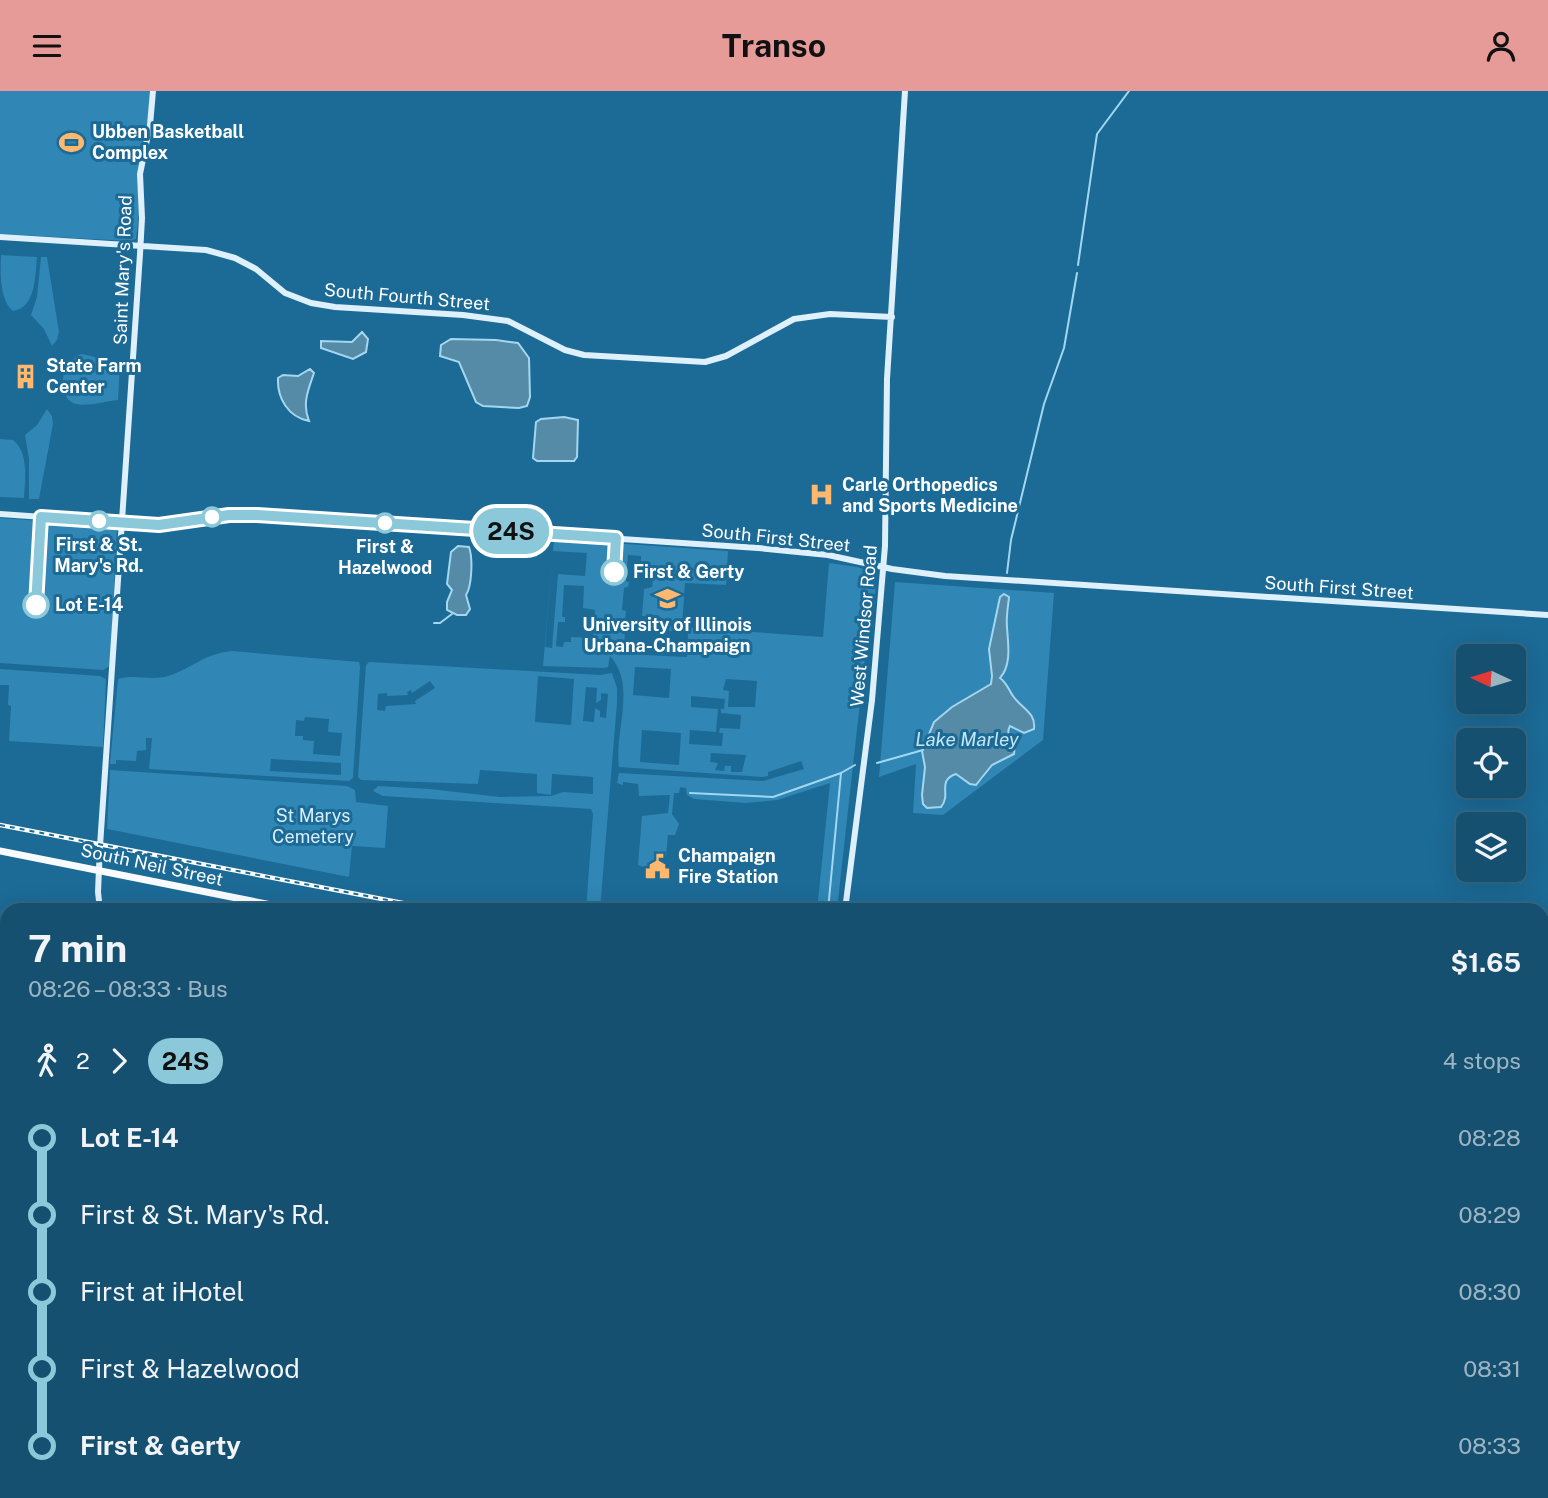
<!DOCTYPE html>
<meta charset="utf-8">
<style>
body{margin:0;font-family:"Public Sans",sans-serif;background:#225a78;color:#f1f3f6;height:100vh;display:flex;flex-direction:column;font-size:26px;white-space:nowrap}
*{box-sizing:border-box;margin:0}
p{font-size:23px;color:#9db5c3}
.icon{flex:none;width:38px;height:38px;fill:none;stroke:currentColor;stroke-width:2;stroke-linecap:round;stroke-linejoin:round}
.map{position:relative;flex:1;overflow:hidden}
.panel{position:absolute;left:0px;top:812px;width:1549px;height:595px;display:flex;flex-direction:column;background:#155070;border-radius:21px 21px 0 0;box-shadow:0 7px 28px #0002,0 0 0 2px #346783}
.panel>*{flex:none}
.badge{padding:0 14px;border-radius:23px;font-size:24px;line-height:46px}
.needle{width:46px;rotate:274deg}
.fabs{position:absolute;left:1456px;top:553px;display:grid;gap:14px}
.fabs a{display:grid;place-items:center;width:70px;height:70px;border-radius:10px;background:#155070;box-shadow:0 7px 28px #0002,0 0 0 2px #346783;font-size:35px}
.map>.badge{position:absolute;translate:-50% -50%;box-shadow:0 0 0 4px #fff}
.legs{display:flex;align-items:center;gap:10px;height:77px;padding:0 28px;font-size:23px}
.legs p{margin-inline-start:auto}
.summary{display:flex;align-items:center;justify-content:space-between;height:119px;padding:0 28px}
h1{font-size:38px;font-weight:700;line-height:52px}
ul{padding:0 28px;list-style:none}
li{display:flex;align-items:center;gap:24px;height:77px;font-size:26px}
li i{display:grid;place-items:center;width:10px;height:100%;margin:0 9px;background:currentColor}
li i::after{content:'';width:18px;height:18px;margin:-9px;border:5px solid;border-radius:50%;background:#155070}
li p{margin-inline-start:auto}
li:first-child i{background:linear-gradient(#0000 50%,currentColor 0)}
li:last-child i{background:linear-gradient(currentColor 50%,#0000 0)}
header{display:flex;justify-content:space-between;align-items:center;height:91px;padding:0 28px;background:#e69b98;color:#111;font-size:32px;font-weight:700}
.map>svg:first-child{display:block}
.green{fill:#3086b4;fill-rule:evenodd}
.water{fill:#568ba8;stroke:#a3d7f1;stroke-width:2}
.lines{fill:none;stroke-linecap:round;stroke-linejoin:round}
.stream{stroke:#a3d7f1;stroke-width:2}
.secondary{stroke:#ddf0fb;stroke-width:6}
.primary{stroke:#f8fcff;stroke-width:7}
.rail-casing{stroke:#fff;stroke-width:4.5}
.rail{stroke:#1c6a96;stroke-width:2;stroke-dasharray:5;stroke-linecap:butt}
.line-1-casing{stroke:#fff;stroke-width:16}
.line-1{stroke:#8bc9da;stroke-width:10}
.stop-1-dot{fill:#fff;stroke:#8bc9da;stroke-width:3.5}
.labels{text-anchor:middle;stroke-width:6;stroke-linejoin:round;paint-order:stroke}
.poi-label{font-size:18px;font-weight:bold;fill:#fff;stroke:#1c6a96;text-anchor:start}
.street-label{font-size:18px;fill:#fff;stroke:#1c6a96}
.stop-label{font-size:18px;font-weight:bold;fill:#fff;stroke:#1c6a96}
.park-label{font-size:18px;fill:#d6eefb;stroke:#1c6a96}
.water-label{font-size:19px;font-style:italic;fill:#c6e6f7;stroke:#1c6a96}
</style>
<header><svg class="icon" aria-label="menu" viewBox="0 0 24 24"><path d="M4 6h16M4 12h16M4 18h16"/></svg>Transo<svg class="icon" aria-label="person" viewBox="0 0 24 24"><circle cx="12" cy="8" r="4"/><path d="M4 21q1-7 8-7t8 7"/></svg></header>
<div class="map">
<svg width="1548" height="1407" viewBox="0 0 1548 1407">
<rect width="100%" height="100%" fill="#1c6a96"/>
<path class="green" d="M0,0h151l-4,38 -9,43 1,41 -3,26 -7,2 -129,-7z
M1,164l36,2c-2,19 -1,51 -24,54 -13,-10 -13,-38 -12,-56z
M41,166h6l12,75 -2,8 -5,6 -8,-17 -13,-14 6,-18z
M82,263l38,9 -2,37c-12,1 -34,8 -45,3 -17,-8 -12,-43 9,-49z
M47,318l5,7 1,8 -14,75h-10v-40l-4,-24 12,-10z
M0,348l13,1c16,12 12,40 11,58l-24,-1z
M0,427l113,8 4,3 -7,137 -7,4 -103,-7z
M554,448l174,12 -2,34 -41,-2 -3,44 141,10 6,-74 28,4 16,5 3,14 -5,46 -14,12 9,4 -29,262h-20l13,-127 -53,17 -31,3 -52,-4 -7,-4 -1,-7 -6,-1 -1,6h-5l-2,21 7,10 -4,11h-7l-2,22h-4l-1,5h-12l-1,7 -10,-4 4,-49 26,-3 2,-18 -31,1 -1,-12 -15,-2v3l-6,-2 2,-10 144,8 41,-12 -3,-8 -33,11v4l-6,1 -143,-10c-5,-35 18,-82 -9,-111l-2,11 -4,1 -61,-2zM553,460l34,2 -2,23 -27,-2 -6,74 -7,-1zM628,464l13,1v11l10,1 3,4 -2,15 -8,2 -2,27 19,1 -1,8 -35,-2 1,-12 -4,-1 2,-22 4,-1 1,-5 -3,-1zM564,494l20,1 -1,22 12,2 -2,28 -22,-1v5h-7l-1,5 -7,-1 2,-24h7v-5h-3zM625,537l63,4 -1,25 -63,-3zM635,576l36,2 -2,29 -36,-3zM726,588l31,2 -2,26h-27l1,-16 -6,-1zM691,605l34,3 -1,10h-3v4l20,2 -1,14 -20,-1 -1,5h4l-1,13 -33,-2 1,-14 26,2 2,-23 -27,-2zM642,639l39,3 -2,32 -39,-3zM711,662l35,2 -4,17h-11v-6h-6l-1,5 -9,-1 3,-7 -8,-1z
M895,491l159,11 -11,147 -100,75 -30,-2 3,-49 -37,13zM1000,506h9l-2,31 2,10 -10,39 14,20 -4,39 -10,25 -7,4 -10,15 -12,4 -14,-10c-14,5 -10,15 -11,28l-23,-7 3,-28 -3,-16 12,-29 57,-38 1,-8 -3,-27z
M232,560l127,11 1,5 -7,111 -4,3 -200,-12 3,-31h-6v12l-9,1 -1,10 -20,-1v4h-6l8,-85c16,-5 34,2 50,-3 25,-8 35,-22 64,-25zM305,626l24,2 -1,13 14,1 -2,23 -27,-2 1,-13 -11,-1v-4h-8l1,-16 8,1zM271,668l70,4v12l-71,-4z
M369,571l231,13 12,-2 5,15v15l-17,207h-14l7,-96 -2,-5 -208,-13 -10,-5 5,-5 52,3 70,8 51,-1 12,-4 30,2v-17l-41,-3 -1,21 -14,-2v-19l-57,-4 -2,14 -117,-4 -3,-3 8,-112zM538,585l36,3 -3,46 -36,-3zM430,590l5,7 -20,13 1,3 -30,2 -1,5 -8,-1 1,-16 9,-1v3l21,-1 -1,-3 4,-2 1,3zM586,596l11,1 -1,15 5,-3v-7l7,1 -2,24 -6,-1v-6l-5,-3 -1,14 -11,-1z
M0,578l100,7 6,3 -3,68 -94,-6 2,-35 -3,-1 1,-20h-9z
M110,679l237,16 8,4 1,12 32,4 -3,42 -33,-2 -3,31 -242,-48z"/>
<path class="water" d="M362,241l6,7 -2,13 -13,7 -32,-11v-7l31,1z
M451,248l45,1 22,3 11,15 1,39 -3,9 -8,2 -36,-2 -7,-4 -17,-40 -19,-6 1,-11z
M310,278l4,4c-6,17 -12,31 -5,48 -21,-4 -32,-23 -31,-43l5,-3 15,1z
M564,326l14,3 -1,37 -3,4h-37l-4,-3 3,-36 5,-3z
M458,455l11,1c4,11 3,39 -3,48l4,14 -4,6h-9l-10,-5v-8l5,-12 -5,-6 4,-32z
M1004,503l5,3c-1,10 -3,20 -2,30 1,16 5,38 -7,51 7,5 8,11 13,18 9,13 23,16 21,33l-10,4 -14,-7c-4,7 0,12 5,17l-1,11 -22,11 -16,20 -6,-1 -14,-10c-20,7 -4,20 -15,33l-14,1 -4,-4 -1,-9 3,-28 -3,-16 12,-29 18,-15 39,-23 1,-8 -3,-27 11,-52z"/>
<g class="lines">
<path class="stream" d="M1078,174l19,-131 32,-43
M1007,482l4,-33 33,-136 20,-56 13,-75
M434,532h6l12,-9
M877,672l46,-13
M690,702l83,4 68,-24
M828,819l13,-137 14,-8
M396,1407l2,-7"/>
<path class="secondary" d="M0,146l206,13 29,8 21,11 29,24 26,10 24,4 128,8 45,6 57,29 19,5 121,7 21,-6 68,-37 36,-5 62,3
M0,423l159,11 70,-10h28l501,33 70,7 64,14 53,7 603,39
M100,819l-2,-18 2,-46 40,-592 2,-36 -2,-44 10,-49 3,-34
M845,819l27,-210 13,-154 2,-167 18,-288
M383,1407l1,-7
M801,1407v-7
M1464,1407l5,-7"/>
<path class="primary" d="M0,760l297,59
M1542,1057l6,1"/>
<defs>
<path id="rail" d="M0,734l439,85
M1542,1032l6,2"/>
</defs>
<use href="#rail" class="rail-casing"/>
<use href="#rail" class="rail"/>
</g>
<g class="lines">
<defs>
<path id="line-1" d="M36,514l5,-88 118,8 70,-10h28l359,23 -2,34"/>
</defs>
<use href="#line-1" class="line-1-casing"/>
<use href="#line-1" class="line-1"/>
</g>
<defs>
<symbol id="stadium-bare" viewBox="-9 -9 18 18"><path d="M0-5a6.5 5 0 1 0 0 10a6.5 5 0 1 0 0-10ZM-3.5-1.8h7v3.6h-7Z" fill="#ffb86e" stroke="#1c6a96" stroke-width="2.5" paint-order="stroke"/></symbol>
<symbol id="building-bare" viewBox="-9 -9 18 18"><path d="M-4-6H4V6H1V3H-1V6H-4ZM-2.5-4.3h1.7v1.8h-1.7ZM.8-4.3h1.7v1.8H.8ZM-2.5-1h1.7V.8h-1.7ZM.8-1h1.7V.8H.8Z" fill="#ffb86e" stroke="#1c6a96" stroke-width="2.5" paint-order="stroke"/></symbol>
<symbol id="hospital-bare" viewBox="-9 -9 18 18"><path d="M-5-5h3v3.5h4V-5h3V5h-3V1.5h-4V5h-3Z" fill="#ffb86e" stroke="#1c6a96" stroke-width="2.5" paint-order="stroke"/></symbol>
<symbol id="university-bare" viewBox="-9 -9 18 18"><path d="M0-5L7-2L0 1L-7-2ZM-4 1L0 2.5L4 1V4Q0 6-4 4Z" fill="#ffb86e" stroke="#1c6a96" stroke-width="2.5" paint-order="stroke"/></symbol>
<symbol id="civic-bare" viewBox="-9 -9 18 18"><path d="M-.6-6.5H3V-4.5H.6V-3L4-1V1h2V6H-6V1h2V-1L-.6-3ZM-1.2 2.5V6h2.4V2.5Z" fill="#ffb86e" stroke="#1c6a96" stroke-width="2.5" paint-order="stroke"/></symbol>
</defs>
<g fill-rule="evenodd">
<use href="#stadium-bare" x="54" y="34" width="35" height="35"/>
<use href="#building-bare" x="8" y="268" width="35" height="35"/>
<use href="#hospital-bare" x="804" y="386" width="35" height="35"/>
<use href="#university-bare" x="650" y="490" width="35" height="35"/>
<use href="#civic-bare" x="640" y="758" width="35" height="35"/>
</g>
<g class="stop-1-dot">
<circle cx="212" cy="426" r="9"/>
<circle cx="99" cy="430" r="9"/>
<circle cx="385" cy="432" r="9"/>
<circle cx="614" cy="481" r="12"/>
<circle cx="36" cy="514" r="12"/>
</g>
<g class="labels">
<g class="poi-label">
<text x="92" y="47">Ubben Basketball<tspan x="92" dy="21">Complex</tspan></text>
<text x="46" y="281">State Farm<tspan x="46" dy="21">Center</tspan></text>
<text x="842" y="400">Carle Orthopedics<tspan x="842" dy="21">and Sports Medicine</tspan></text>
<text x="667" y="540" text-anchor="middle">University of Illinois<tspan x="667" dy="21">Urbana-Champaign</tspan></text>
<text x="678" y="771">Champaign<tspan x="678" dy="21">Fire Station</tspan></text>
</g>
<g class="street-label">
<text transform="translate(123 179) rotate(-88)" y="6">Saint Mary's Road</text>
<text transform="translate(407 206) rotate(5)" y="6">South Fourth Street</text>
<text transform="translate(776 447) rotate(6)" y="6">South First Street</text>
<text transform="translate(1339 497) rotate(4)" y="6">South First Street</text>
<text transform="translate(864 535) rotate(-85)" y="6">West Windsor Road</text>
<text transform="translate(152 774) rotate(12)" y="6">South Neil Street</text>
</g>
<g class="stop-label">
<text x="99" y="460">First &amp; St.<tspan x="99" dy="21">Mary's Rd.</tspan></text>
<text x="385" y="462">First &amp;<tspan x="385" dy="21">Hazelwood</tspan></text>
<text x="633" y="487" text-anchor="start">First &amp; Gerty</text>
<text x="55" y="520" text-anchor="start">Lot E-14</text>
</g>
<g class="park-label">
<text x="313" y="731">St Marys<tspan x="313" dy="21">Cemetery</tspan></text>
</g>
<g class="water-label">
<text x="967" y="655">Lake Marley</text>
</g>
</g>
</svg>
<div class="fabs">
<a><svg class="needle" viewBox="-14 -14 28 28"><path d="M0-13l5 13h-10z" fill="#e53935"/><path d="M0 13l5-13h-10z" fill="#9db5c3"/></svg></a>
<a><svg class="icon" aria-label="locate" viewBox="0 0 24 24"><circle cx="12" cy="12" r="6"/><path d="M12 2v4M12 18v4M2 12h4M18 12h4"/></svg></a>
<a><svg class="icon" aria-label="layers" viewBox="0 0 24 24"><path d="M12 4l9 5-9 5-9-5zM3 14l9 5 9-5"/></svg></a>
</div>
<b class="badge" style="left:511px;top:440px;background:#8bc9da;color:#111">24S</b>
<section class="panel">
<div class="summary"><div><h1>7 min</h1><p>08:26 – 08:33 · Bus</p></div><b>$1.65</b></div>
<div class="legs"><svg class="icon" aria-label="walk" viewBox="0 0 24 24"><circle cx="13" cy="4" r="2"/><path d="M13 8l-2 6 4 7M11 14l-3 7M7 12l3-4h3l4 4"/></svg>2<svg class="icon" aria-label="forward" viewBox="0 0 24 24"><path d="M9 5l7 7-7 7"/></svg><b class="badge" style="background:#8bc9da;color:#111">24S</b><p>4 stops</p></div>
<ul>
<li><i style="color:#8bc9da"></i><b>Lot E-14</b><p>08:28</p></li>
<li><i style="color:#8bc9da"></i><span>First &amp; St. Mary's Rd.</span><p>08:29</p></li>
<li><i style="color:#8bc9da"></i><span>First at iHotel</span><p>08:30</p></li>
<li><i style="color:#8bc9da"></i><span>First &amp; Hazelwood</span><p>08:31</p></li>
<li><i style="color:#8bc9da"></i><b>First &amp; Gerty</b><p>08:33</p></li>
</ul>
</section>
</div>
